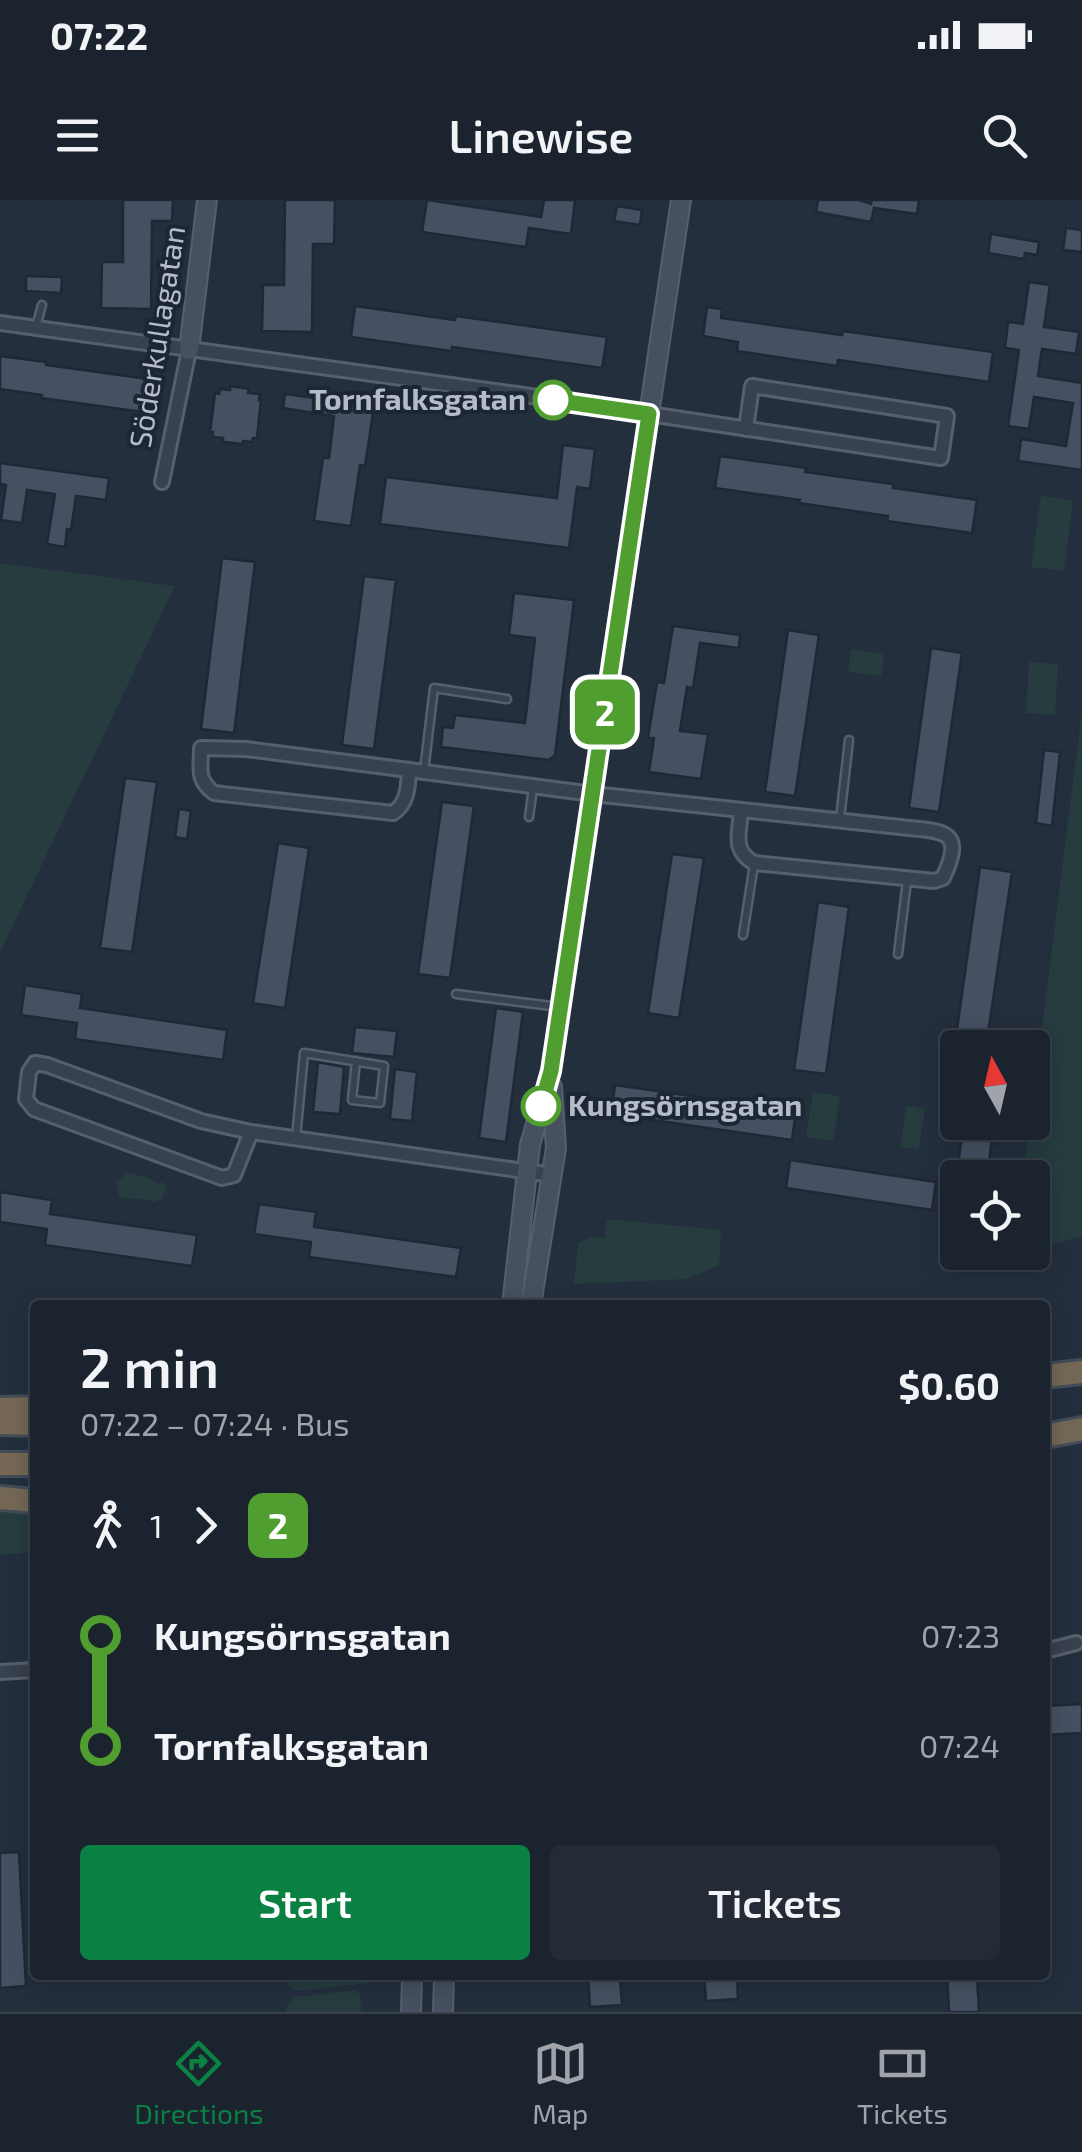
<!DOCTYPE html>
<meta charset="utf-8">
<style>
body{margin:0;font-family:"Exo 2",sans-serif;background:#242b36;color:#f1f3f6;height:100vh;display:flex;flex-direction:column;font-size:38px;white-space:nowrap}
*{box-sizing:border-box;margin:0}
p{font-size:32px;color:#a0a4aa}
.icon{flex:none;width:55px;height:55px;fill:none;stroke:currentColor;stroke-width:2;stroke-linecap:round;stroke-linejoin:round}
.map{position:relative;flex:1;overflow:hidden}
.side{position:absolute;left:30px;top:1100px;width:1020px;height:680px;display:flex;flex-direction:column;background:#1b232e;border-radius:10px;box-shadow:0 5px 25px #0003,0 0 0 2px #39404a}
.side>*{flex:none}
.badge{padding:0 20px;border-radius:15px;font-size:35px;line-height:65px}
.needle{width:65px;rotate:352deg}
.fabs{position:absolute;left:940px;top:830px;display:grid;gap:20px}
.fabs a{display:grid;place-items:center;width:110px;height:110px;border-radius:10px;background:#1b232e;box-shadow:0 5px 25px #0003,0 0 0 2px #39404a;font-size:50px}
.map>.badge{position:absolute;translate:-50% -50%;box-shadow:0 0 0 5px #fff}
.legs{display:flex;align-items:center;gap:15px;height:110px;padding:0 50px;font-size:32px}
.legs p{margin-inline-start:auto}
.overview{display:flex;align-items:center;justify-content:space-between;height:170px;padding:0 50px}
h1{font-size:55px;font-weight:600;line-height:75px}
.button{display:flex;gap:20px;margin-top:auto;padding:20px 50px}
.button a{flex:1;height:115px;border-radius:10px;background:#0b8043;color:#fff;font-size:40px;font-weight:600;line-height:115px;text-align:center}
.button a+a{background:#242b36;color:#f1f3f6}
ul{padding:0 50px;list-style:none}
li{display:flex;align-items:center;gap:35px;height:110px;font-size:38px}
li i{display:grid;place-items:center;width:15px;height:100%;margin:0 12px;background:currentColor}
li i::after{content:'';width:25px;height:25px;margin:-12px;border:8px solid;border-radius:50%;background:#1b232e}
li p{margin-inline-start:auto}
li:first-child i{background:linear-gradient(#0000 50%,currentColor 0)}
li:last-child i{background:linear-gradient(currentColor 50%,#0000 0)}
.status{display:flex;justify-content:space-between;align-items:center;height:70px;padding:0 50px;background:#1b232e;direction:ltr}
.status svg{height:28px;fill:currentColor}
header{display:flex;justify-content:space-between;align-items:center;height:130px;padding:0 50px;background:#1b232e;font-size:45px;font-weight:600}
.menu{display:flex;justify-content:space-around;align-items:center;height:140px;border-top:2px solid #39404a;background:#1b232e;font-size:28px;color:#a0a4aa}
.menu a{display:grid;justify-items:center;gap:5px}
.menu .on{color:#0b8043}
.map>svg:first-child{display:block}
.green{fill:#263c3f}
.building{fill:#455162;stroke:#1f2835;stroke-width:2.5}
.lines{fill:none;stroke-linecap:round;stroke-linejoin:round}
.lane-casing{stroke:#565f6c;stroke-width:11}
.street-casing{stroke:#565f6c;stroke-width:18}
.secondary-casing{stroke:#565f6c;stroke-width:22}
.highway-casing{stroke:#434c59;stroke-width:28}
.lane{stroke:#38414e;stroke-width:6}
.street{stroke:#38414e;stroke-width:12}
.secondary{stroke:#465061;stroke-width:18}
.highway{stroke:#746855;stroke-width:22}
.line-1-casing{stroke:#fff;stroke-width:22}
.line-1{stroke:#509e2f;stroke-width:15}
.stop-1-dot{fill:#fff;stroke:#509e2f;stroke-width:5}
.labels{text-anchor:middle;stroke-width:8;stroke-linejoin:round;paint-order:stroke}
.street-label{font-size:30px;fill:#b4bcc9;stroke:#1d2633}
.stop-label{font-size:30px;font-weight:bold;fill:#b4bcc9;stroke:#1d2633;text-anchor:end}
</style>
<div class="status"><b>07:22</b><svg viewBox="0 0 49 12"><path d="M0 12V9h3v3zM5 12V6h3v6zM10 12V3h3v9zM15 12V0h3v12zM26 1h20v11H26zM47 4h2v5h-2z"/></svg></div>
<header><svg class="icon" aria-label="menu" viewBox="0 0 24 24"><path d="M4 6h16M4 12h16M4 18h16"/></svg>Linewise<svg class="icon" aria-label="search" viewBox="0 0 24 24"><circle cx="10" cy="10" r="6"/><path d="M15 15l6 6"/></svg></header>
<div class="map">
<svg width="1082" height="1812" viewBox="0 0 1082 1812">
<rect width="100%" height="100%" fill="#242f3e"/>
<path class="green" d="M1041,296l32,4 -9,71 -33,-4z
M0,363l175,23 -175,366z
M851,449l33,5 -3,22 -33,-4z
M1029,462l29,2 -3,51 -29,-2z
M1082,512v524l-49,14 -1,-72 -9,-1 7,-54 2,-1 1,-22z
M813,892l27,4 -7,45 -27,-4z
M906,906l19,2 -6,41 -18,-2z
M126,972l23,6 8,6 6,-2 3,7 -4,10 -8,3c-12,-5 -23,-2 -35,-5l-3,-16 7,-3z
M607,1019l114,11 -2,35 -32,14 -113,5 4,-40 12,-7 15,1z
M0,1307l35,4v41l-35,3z
M286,1775h99l-7,7 -81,9 -10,-6z
M355,1790l5,4 1,17 2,1h-78l4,-10 6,-5z"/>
<path class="building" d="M123,0h50l-1,21h-20l-1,88 -50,-1 1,-46h21z
M285,0h50l-1,44h-21l-1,88 -50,-1 1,-46h21z
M427,0l114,17 3,-17h31l-4,34 -42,-6 -3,19 -104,-15z
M818,0h41l12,4 1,-4h47l-2,14 -43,-6 -3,14 -55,-10z
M617,6l25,4 -2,15 -26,-4z
M1066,28l16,2v22l-19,-2z
M991,34l48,8 -2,13 -12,-2 -1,6 -36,-6z
M26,76l36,1 -1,16 -35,-2z
M1029,82l21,3 -6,42 35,5 -3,22 -34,-5 -4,27 44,7v87l-64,-9 3,-22 45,7 7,-43 -39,-6 -5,32 -21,-3 11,-76 -14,-2 3,-26 15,2z
M355,106l100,14 1,-4 151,21 -5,31 -150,-21 -1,4 -100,-14z
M707,107l15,2 -1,9 121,17 1,-4 150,21 -4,30 -151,-22 -1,6 -100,-15 1,-9 -35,-6z
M0,156l46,6v3l102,14 -5,33 -102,-14 1,-3 -42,-6z
M230,186l19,3 -1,4 12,1 -1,6h2l-4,38h-4l-1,4 -9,-1v3l-20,-2v-4l-10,-1v-5h-3l5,-39 4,1 1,-5 10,1z
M285,194l89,12 -9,60 -5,-1 -9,61 -37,-5 9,-63h6l5,-42 -51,-8z
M563,245l32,4 -5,40 -13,-2 -8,61 -189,-24 6,-47 171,21z
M720,256l86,12 -1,4 88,12v4l84,12 -5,33 -85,-12 1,-5 -89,-13 1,-3 -85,-12z
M0,263l109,15 -3,22 -30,-4 -5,34 -4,-1 -2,18 -18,-3 8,-50 -28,-4 -5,33 -21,-3 5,-35 -6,-1z
M222,358l33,4 -21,171 -33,-4z
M364,376l32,4 -22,169 -32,-4z
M514,393l60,7 -19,155 -6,5 -108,-13 2,-20 10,1 2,-13 70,8 10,-85 -26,-3z
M673,426l67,9 -1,13 -39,-5 -7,45 -6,-1 -7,44 28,3 -7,45 -52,-7 5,-34h-6l9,-56 7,1z
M788,430l31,5 -24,161 -30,-4z
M931,448l31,5 -23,159 -30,-4z
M1044,550l16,2 -8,74 -16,-3z
M125,578l32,4 -25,170 -32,-4z
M442,602l32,4 -24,172 -32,-4z
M179,609l12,2 -4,28 -12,-2z
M278,643l31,5 -24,160 -32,-5z
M672,654l32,4 -25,160 -31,-5z
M980,667l32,5 -25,168 -31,-4z
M818,702l31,5 -23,167 -32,-4z
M25,785l57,9 -2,14 147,22 -4,30 -148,-21 2,-16 -56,-8z
M496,808l27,4 -17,130 -27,-4z
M355,827l42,4 -3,26 -42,-4z
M318,862l26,5 -4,47 -27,-2z
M395,869l22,3 -5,49 -22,-2z
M615,885l181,26 -4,29 -181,-26z
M964,922h30l-7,56h-31z
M790,960l146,22 -4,28 -146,-22z
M0,992l52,8 -2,14 147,21 -5,31 -147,-21 2,-16 -47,-7z
M259,1004l57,8 -2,15 147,21 -5,29 -147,-20 2,-15 -57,-8z
M1082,1504v29l-37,2v-29z
M19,1652l7,134 -26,2v-135z
M588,1775h32l2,30 -32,2z
M704,1775h33l1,24 -32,2z
M947,1775h30l2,37h-30z"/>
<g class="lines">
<defs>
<path id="lane" d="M36,127l6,-22
M424,571l10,-83 73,11
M529,617l4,-29
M840,619l9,-79
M743,735l11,-71
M898,754l9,-73
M456,794l103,13
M296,938l8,-85 80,13 -4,37 -28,-3 4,-39"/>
<path id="street" d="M0,123l517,71 424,64 6,-42 -195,-30 -6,43
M162,282l27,-132
M409,570l-163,-21 -45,-1c0,21 -5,31 13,45l179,20c15,-10 15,-26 16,-43l184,24 307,33c41,5 67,0 43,51l-9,3 -180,-18c-23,-13 -14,-31 -13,-53
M251,932l-17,43 -12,3 -188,-69 -8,-10 3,-27 6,-9 12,2 154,56 50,11 301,43
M1045,1451l31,-8
M0,1472l35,-2"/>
<path id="secondary" d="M189,150l18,-150
M512,1105l18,-160 21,-74 130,-871
M531,1105l25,-157 -4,-61
M411,1812l1,-37
M443,1812l1,-37"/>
<path id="highway" d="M1045,1176l37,-4
M0,1209l35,-1
M0,1223l35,1
M1045,1236l37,-7
M0,1264h35
M0,1298l35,3"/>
</defs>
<use href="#lane" class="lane-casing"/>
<use href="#street" class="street-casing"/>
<use href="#secondary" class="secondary-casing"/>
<use href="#highway" class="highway-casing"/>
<use href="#lane" class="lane"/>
<use href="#street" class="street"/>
<use href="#secondary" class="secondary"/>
<use href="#highway" class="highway"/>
</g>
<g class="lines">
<defs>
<path id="line-1" d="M541,906l10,-35 98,-657 -96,-14"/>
</defs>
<use href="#line-1" class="line-1-casing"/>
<use href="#line-1" class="line-1"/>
</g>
<g class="stop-1-dot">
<circle cx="553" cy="200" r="18"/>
<circle cx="541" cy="906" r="18"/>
</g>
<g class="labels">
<g class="street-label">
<text transform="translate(158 137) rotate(-81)" y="10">Söderkullagatan</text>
</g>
<g class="stop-label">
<text x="526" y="210">Tornfalksgatan</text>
<text x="568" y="916" text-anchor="start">Kungsörnsgatan</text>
</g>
</g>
</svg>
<div class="fabs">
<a><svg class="needle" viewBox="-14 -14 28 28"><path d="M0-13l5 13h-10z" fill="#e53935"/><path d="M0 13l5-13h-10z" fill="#a0a4aa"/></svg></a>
<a><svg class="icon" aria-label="locate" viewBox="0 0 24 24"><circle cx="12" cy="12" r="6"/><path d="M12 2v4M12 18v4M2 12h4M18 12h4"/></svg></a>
</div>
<b class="badge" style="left:605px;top:512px;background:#509e2f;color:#fff">2</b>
<section class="side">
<div class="overview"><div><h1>2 min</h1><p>07:22 – 07:24 · Bus</p></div><b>$0.60</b></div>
<div class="legs"><svg class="icon" aria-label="walk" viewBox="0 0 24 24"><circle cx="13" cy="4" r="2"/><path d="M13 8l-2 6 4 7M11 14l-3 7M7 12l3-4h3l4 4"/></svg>1<svg class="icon" aria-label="forward" viewBox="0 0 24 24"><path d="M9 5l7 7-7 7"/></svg><b class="badge" style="background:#509e2f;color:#fff">2</b></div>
<ul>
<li><i style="color:#509e2f"></i><b>Kungsörnsgatan</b><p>07:23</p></li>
<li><i style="color:#509e2f"></i><b>Tornfalksgatan</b><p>07:24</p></li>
</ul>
<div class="button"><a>Start</a><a>Tickets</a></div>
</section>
</div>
<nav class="menu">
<a class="on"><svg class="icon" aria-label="directions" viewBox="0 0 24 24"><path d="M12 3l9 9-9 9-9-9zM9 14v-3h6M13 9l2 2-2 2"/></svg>Directions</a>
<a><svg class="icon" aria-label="map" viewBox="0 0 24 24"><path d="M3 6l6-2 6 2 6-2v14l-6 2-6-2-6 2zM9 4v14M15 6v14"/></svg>Map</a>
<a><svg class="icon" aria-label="tickets" viewBox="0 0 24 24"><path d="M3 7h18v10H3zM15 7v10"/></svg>Tickets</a>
</nav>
